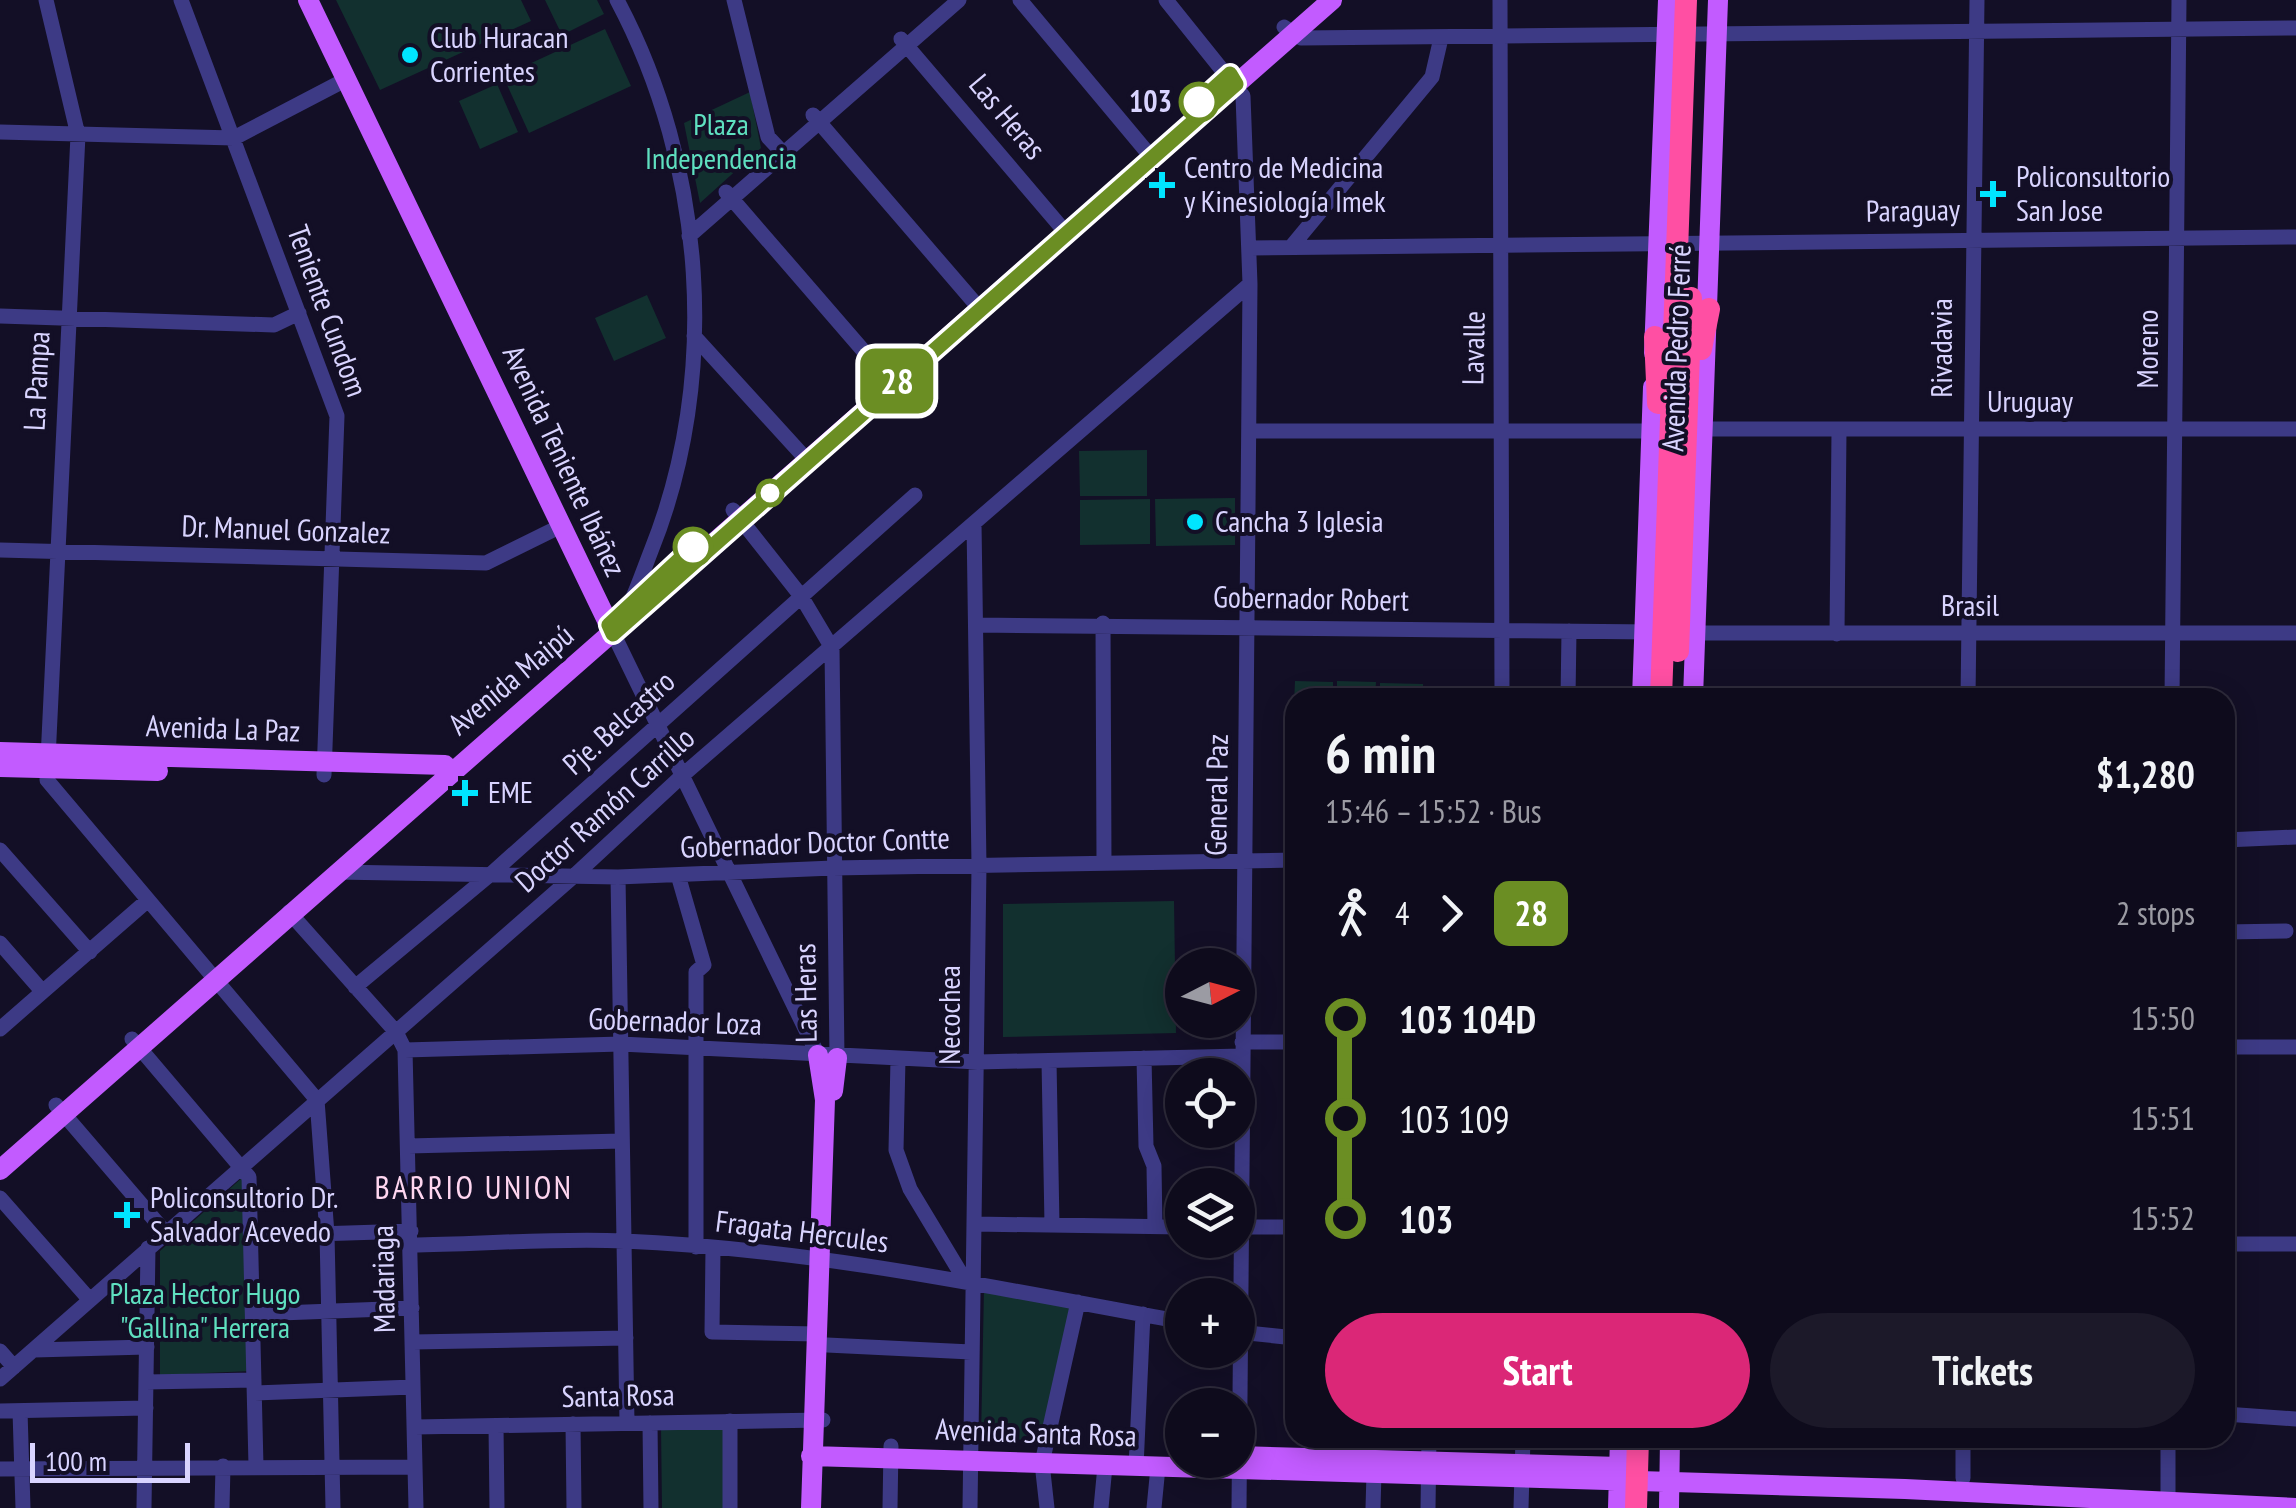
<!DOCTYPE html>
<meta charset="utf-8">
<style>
body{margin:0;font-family:"PT Sans Narrow",sans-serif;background:#1c1929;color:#f1f3f6;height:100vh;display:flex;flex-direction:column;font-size:38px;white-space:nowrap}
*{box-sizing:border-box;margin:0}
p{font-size:32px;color:#9b9ba3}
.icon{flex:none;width:55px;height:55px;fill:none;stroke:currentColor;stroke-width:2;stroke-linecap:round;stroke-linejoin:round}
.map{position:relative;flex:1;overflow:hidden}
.drawer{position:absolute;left:1285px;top:688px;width:950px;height:760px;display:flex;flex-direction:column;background:#0e0b1c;border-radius:30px;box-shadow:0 5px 25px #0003,0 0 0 2px #2e2b3b}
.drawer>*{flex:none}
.badge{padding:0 20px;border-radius:15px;font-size:35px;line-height:65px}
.needle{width:65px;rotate:84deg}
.buttons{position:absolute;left:1165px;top:948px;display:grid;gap:20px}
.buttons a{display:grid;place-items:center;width:90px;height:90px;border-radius:50%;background:#0e0b1c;box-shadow:0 5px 25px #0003,0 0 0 2px #2e2b3b;font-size:50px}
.scale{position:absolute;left:30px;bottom:25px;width:160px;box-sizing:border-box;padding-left:10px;border:5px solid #d9d4ff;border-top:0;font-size:28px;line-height:35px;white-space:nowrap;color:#d9d4ff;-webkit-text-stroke:8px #130f26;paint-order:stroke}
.map>.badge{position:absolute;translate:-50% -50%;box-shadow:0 0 0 5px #fff}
.legs{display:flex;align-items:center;gap:15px;height:110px;padding:0 40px;font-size:32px}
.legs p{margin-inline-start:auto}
.head{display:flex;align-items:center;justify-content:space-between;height:170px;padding:0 40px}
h1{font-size:55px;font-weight:700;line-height:75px}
.primary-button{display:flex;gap:20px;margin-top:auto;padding:20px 40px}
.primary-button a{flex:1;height:115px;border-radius:60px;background:#db2777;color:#fff;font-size:40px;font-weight:700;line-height:115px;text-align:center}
.primary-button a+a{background:#1c1929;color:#f1f3f6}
ul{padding:0 40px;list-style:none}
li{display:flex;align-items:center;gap:35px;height:100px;font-size:38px}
li i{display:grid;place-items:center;width:15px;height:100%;margin:0 12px;background:currentColor}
li i::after{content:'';width:25px;height:25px;margin:-12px;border:8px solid;border-radius:50%;background:#0e0b1c}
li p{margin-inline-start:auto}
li:first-child i{background:linear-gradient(#0000 50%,currentColor 0)}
li:last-child i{background:linear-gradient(currentColor 50%,#0000 0)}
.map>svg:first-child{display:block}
.green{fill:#12302f}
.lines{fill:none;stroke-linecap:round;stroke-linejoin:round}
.minor{stroke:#3d3a85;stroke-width:15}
.major{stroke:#c25bff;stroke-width:20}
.highway{stroke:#ff4fa3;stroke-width:22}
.line-1-casing{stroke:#fff;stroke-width:22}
.line-1{stroke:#6b8e23;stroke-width:15}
.poi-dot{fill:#00e5ff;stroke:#130f26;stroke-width:4}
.stop-1-dot{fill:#fff;stroke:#6b8e23;stroke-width:5}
.labels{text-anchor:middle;stroke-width:8;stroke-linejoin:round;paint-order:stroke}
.poi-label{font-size:30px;fill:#d9d4ff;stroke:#130f26;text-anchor:start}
.stop-label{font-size:30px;font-weight:bold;fill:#d9d4ff;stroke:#130f26;text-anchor:end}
.street-label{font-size:30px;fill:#d9d4ff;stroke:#130f26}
.park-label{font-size:30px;fill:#5fe0c0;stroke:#130f26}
.neighbourhood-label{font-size:32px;letter-spacing:2.5px;fill:#ffd6f0;stroke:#130f26}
</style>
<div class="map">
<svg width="2296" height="1508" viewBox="0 0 2296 1508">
<rect width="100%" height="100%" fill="#130f26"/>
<path class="green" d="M336,0h185l10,21 -151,69z
M545,0h52l7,14 -42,21z
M605,29l26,57 -102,47 -26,-57z
M497,84l21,48 -38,17 -21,-48z
M750,92l11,56 -61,55 -16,-80z
M647,295l19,43 -52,23 -19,-43z
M1147,450v46h-67l-1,-45z
M1235,498v47l-79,1 -1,-47z
M1150,499v45l-70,1v-45z
M1295,681l38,1v15l-38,1 -1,6z
M1337,681l39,1 -1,15h-38z
M1380,683l43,1v13h-43z
M1174,901l2,132 -173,4v-133z
M244,1176l7,195 -91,4v-124z
M984,1289l86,16 -23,136 -66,-3z
M661,1428h65l1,80h-65z"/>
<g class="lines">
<path class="minor" d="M46,0l32,135 -31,645 270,320 10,134 6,274
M181,0l156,416 -13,359
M617,0c88,165 104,377 34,551 -11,28 -20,58 -38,82l205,422
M734,0l34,137 15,16
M1020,0l132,158
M1166,0l77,96 7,188 -11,1224
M1500,0l2,698
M1284,27l17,11 995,-10
M901,39l166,195
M813,115l167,194
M0,132l234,6 111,-58
M726,192l167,193
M689,236l270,-236
M1291,247l141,-170 9,-39
M1250,248l1046,-11
M0,316l274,9 25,-12
M694,336l113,124
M1705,429h591
M1249,431h403
M733,510l68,86 31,52 5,410
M0,550l486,13 75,-37
M1103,623l1,239
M978,625l676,7
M1687,633h609
M1837,634l2,-203
M1568,698l1,-67
M1968,698l9,-698
M2172,698l7,-698
M2225,840l71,-3
M0,850l90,102
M336,872l282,5 215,-9 462,-8
M678,875l26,90 -8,7v275
M618,877l9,546
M289,912l107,120 9,18 11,458
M2225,932l61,-1
M0,943l42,48
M355,987l137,-114 423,-378
M0,1029l148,-129
M132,1039l117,138 7,289
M1242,1042h53
M2225,1047h71
M405,1050l216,-6 357,18 264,-6
M1144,1058l2,88 8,20 1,61
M898,1059l-2,91 14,39 56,93
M1049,1061l3,164
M56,1105l109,127
M408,1146l214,-5
M0,1198l89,101
M974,1224l208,3
M1238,1227h57
M251,1236l160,-5
M2225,1244h71
M411,1245c71,-1 143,-7 213,-4 188,8 374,47 558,81
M713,1248l-1,84 106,2
M254,1314l158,-6
M1238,1332l57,6
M413,1342l213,-4
M827,1345l144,7
M34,1350l113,-3
M0,1351l14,16
M0,1379l575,-504 109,-101 566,-490
M146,1382l108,-2
M255,1393l158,-6
M0,1411l146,-3
M20,1411l3,97
M2225,1414l71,5
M730,1421v87
M650,1423l1,85
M573,1424l1,84
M496,1426l1,82
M415,1427l408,-7
M2168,1438v70
M1136,1467l7,-153
M1334,1468l1,-30
M0,1469l415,-2
M1963,1478v-40
M144,1508l4,-260
M222,1508l1,-42
M890,1508l1,-62
M970,1508l9,-642 -5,-343
M1047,1508l-5,-45 36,-161
M1101,1508l4,-42
M1154,1508l4,-41
M1373,1508l1,-35
M1428,1508l1,-70
M1521,1508l2,-70"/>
<path class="major" d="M308,0l305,633
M1654,353l14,-353
M1642,698l11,-311
M1693,698l25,-698
M0,752l445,13
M0,767l158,4
M833,1091l4,-33
M0,1170l1332,-1170
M811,1456l1094,33 391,19
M1238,1456l382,11
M811,1508l14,-408 -7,-45
M1618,1508l2,-70
M1669,1508l1,-70"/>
<path class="highway" d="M1655,337l3,66
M1701,349l8,-40
M1678,651l13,-353
M1661,698l25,-698
M1636,1508l2,-70"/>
</g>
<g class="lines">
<defs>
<path id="line-1" d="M693,547l-84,78 4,9 623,-550 -6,-10 -31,28"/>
</defs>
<use href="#line-1" class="line-1-casing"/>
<use href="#line-1" class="line-1"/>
</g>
<g class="poi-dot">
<circle cx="410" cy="55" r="10"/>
<path d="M1157 170h10v10h10v10h-10v10h-10v-10h-10v-10h10z"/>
<path d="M1988 179h10v10h10v10h-10v10h-10v-10h-10v-10h10z"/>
<circle cx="1195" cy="522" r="10"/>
<path d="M460 778h10v10h10v10h-10v10h-10v-10h-10v-10h10z"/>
<path d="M122 1200h10v10h10v10h-10v10h-10v-10h-10v-10h10z"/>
</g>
<g class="stop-1-dot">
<circle cx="1199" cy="102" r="18"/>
<circle cx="770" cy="493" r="12"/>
<circle cx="693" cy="547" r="18"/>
</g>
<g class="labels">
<g class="poi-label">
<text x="430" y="48">Club Huracan<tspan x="430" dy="34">Corrientes</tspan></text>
<text x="1184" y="178">Centro de Medicina<tspan x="1184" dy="34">y Kinesiología Imek</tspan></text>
<text x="2016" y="187">Policonsultorio<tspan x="2016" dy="34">San Jose</tspan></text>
<text x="1215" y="532">Cancha 3 Iglesia</text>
<text x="488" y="803">EME</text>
<text x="150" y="1208">Policonsultorio Dr.<tspan x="150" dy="34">Salvador Acevedo</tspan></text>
</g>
<g class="stop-label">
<text x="1172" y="112">103</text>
</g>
<g class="street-label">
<text transform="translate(1007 117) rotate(50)" y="10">Las Heras</text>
<text transform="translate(1913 211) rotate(-1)" y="10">Paraguay</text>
<text transform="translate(327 311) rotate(70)" y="10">Teniente Cundom</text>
<text transform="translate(1474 348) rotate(-89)" y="10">Lavalle</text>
<text transform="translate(1677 348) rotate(-88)" y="10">Avenida Pedro Ferré</text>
<text transform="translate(1942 348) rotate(-90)" y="10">Rivadavia</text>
<text transform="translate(2148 349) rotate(-90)" y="10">Moreno</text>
<text transform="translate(37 381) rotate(-87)" y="10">La Pampa</text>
<text x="2030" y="412">Uruguay</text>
<text transform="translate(564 461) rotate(65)" y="10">Avenida Teniente Ibáñez</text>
<text transform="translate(286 530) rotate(2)" y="10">Dr. Manuel Gonzalez</text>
<text transform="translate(1311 599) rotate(1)" y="10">Gobernador Robert</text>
<text x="1970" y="616">Brasil</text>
<text transform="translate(511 680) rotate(-40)" y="10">Avenida Maipú</text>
<text transform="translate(619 723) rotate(-42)" y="10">Pje. Belcastro</text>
<text transform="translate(223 729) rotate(2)" y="10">Avenida La Paz</text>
<text transform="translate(1217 795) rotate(-89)" y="10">General Paz</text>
<text transform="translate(605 810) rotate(-42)" y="10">Doctor Ramón Carrillo</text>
<text transform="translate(815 843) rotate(-2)" y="10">Gobernador Doctor Contte</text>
<text transform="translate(806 993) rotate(-91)" y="10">Las Heras</text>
<text transform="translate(950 1015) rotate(-90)" y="10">Necochea</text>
<text transform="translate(675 1022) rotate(2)" y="10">Gobernador Loza</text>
<text transform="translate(802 1232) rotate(7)" y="10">Fragata Hercules</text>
<text transform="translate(384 1279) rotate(-91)" y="10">Madariaga</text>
<text transform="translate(618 1396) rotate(-1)" y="10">Santa Rosa</text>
<text transform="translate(1036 1433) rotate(2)" y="10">Avenida Santa Rosa</text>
</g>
<g class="park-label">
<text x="721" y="135">Plaza<tspan x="721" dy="34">Independencia</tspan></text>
<text x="205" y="1304">Plaza Hector Hugo<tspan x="205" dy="34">"Gallina" Herrera</tspan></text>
</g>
<g class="neighbourhood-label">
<text x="474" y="1199">BARRIO UNION</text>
</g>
</g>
</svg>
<div class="buttons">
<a><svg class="needle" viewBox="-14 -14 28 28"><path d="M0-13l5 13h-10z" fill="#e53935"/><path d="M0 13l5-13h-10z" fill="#9b9ba3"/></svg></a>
<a><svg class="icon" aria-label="locate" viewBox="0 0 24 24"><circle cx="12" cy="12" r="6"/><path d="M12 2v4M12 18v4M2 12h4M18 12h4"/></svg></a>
<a><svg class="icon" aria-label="layers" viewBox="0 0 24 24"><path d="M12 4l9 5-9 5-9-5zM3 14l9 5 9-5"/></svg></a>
<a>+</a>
<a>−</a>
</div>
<div class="scale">100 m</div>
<b class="badge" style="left:897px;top:381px;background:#6b8e23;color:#fff">28</b>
<section class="drawer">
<div class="head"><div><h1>6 min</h1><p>15:46 – 15:52 · Bus</p></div><b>$1,280</b></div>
<div class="legs"><svg class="icon" aria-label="walk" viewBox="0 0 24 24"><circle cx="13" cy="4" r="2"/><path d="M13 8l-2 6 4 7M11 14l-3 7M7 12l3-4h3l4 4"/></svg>4<svg class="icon" aria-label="forward" viewBox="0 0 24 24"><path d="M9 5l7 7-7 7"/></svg><b class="badge" style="background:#6b8e23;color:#fff">28</b><p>2 stops</p></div>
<ul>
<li><i style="color:#6b8e23"></i><b>103 104D</b><p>15:50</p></li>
<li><i style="color:#6b8e23"></i><span>103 109</span><p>15:51</p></li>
<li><i style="color:#6b8e23"></i><b>103</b><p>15:52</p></li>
</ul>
<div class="primary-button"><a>Start</a><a>Tickets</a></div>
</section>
</div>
